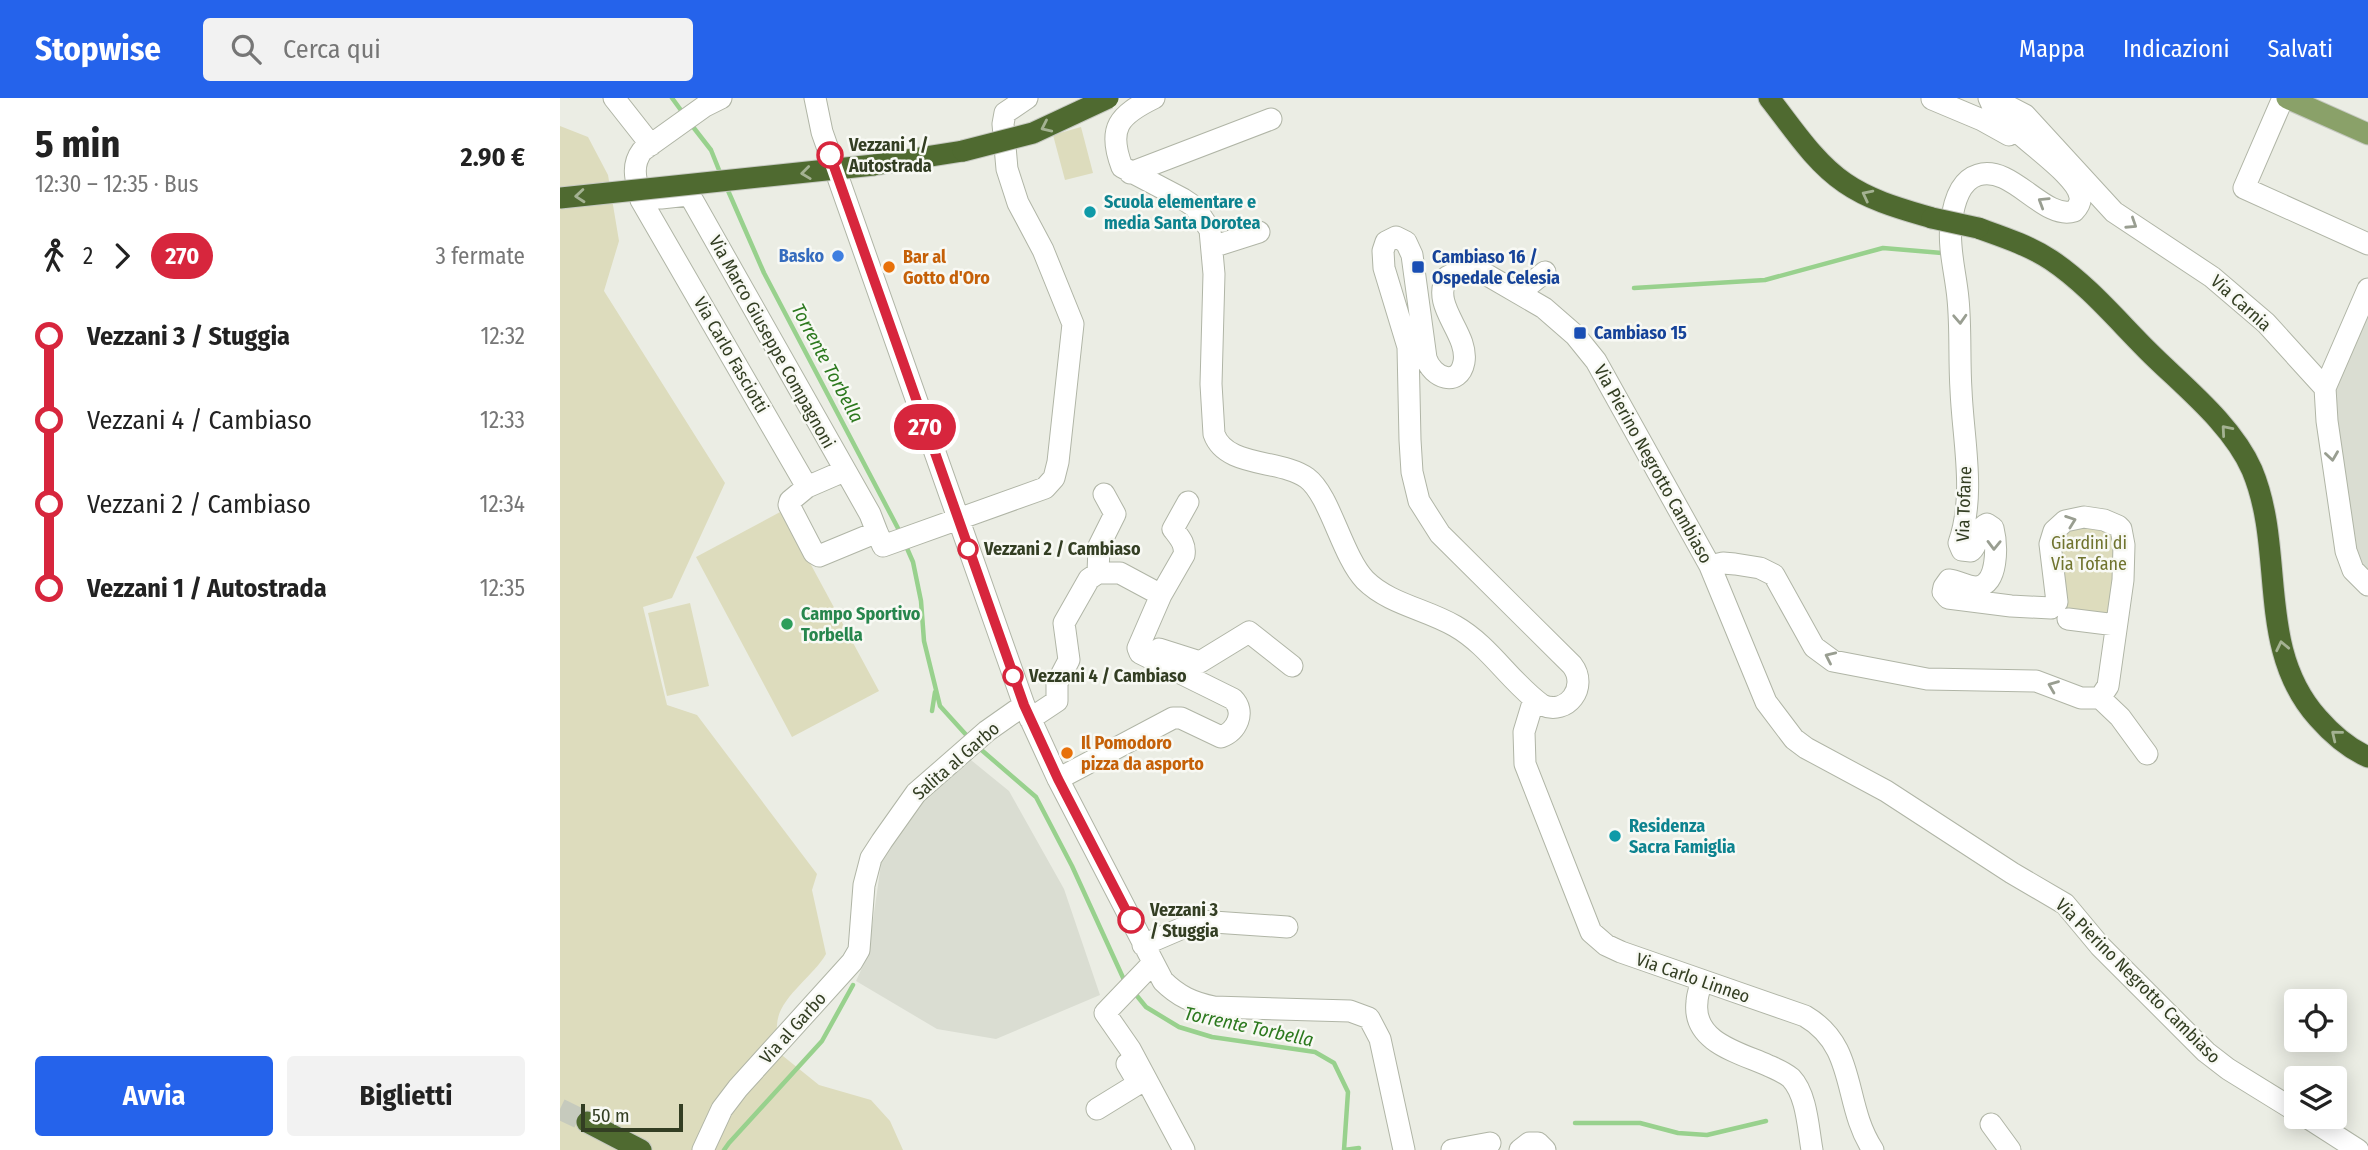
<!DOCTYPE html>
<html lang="it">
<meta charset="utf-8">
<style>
body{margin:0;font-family:"Fira Sans Condensed",sans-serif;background:#f2f2f2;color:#222;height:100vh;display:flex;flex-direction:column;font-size:26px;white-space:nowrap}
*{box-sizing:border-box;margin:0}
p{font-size:23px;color:#767676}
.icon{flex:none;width:38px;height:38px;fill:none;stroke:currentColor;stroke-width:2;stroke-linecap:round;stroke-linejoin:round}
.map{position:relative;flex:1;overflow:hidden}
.sheet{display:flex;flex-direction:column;background:#fff;width:560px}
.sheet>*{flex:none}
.badge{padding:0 14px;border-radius:23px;font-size:24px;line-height:46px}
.buttons{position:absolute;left:1724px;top:891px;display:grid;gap:14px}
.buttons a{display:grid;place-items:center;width:63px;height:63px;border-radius:7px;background:#fff;box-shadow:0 4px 18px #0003;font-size:35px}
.scale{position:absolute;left:21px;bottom:18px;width:102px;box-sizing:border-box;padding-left:7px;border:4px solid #333e23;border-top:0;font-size:19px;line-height:24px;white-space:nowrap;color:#333e23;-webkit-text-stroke:5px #f8f9f4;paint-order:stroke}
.map>.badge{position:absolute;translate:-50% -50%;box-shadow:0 0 0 4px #fff}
.legs{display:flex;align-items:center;gap:10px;height:77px;padding:0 35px;font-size:23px}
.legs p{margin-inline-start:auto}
.head{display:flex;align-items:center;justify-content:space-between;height:119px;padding:0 35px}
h1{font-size:38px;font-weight:700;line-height:52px}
.button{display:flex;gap:14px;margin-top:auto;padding:14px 35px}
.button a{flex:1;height:80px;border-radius:7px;background:#2563eb;color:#fff;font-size:28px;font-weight:700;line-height:80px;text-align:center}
.button a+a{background:#f2f2f2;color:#222}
ul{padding:0 35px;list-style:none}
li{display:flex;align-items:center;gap:24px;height:84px;font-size:26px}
li i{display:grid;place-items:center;width:10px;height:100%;margin:0 9px;background:currentColor}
li i::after{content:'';width:18px;height:18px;margin:-9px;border:5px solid;border-radius:50%;background:#fff}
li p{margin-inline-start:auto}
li:first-child i{background:linear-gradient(#0000 50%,currentColor 0)}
li:last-child i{background:linear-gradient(currentColor 50%,#0000 0)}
header{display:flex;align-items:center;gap:42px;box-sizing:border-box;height:98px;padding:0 35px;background:#2563eb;color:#fff}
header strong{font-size:33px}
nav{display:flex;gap:38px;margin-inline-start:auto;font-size:24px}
.search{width:490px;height:63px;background:#f2f2f2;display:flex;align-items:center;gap:18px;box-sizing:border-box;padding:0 24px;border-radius:7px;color:#767676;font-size:26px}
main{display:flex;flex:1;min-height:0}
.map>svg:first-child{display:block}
.built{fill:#daddd2}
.green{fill:#dddcbd}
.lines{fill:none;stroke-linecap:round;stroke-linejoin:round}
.stream{stroke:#98d18d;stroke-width:4.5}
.highway-tunnel{stroke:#c6cabd;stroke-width:21;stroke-dasharray:21 10;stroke-linecap:butt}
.minor-casing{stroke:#b0b5a6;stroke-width:23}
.major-casing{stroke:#c6c9c1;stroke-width:23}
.highway-casing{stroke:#c6c9c1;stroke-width:23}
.minor{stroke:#fff;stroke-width:21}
.major{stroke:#8aa169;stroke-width:21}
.highway{stroke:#4f6a30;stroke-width:21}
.highway-bridge-casing{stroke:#c6c9c1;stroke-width:23;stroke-linecap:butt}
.highway-bridge{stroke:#4f6a30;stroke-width:21}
.oneway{stroke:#a4b292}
.oneway2{stroke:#999e91}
.line-1-casing{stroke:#fff;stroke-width:16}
.line-1{stroke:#d7263d;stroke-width:10}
.stop-1-dot{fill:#fff;stroke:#d7263d;stroke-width:3.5}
.culture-dot{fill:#0f9aa8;stroke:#f8f9f4;stroke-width:2.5}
.shop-dot{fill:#3f7fe0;stroke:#f8f9f4;stroke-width:2.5}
.food-dot{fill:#e8710a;stroke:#f8f9f4;stroke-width:2.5}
.transit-dot{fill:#1a4fb4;stroke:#f8f9f4;stroke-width:2.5}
.leisure-dot{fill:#2e9e5b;stroke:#f8f9f4;stroke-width:2.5}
.labels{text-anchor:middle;stroke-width:5;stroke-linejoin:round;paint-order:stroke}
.stop-label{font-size:18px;font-weight:bold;fill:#333e23;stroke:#f8f9f4;text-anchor:start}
.culture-label{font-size:18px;font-weight:bold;fill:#0d838f;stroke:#f8f9f4;text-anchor:start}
.shop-label{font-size:18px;font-weight:bold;fill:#366cbe;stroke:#f8f9f4;text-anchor:end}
.food-label{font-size:18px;font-weight:bold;fill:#c56008;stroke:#f8f9f4;text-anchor:start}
.transit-label{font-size:18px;font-weight:bold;fill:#164399;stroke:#f8f9f4;text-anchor:start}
.street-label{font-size:18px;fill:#333e23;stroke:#f8f9f4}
.park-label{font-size:18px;fill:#70742e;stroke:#f8f9f4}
.leisure-label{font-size:18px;font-weight:bold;fill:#27864d;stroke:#f8f9f4;text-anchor:start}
.water-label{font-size:19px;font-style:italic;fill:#2c791e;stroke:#f8f9f4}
</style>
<header>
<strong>Stopwise</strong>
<div class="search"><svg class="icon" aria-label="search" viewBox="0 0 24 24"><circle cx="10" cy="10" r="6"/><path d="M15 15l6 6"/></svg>Cerca qui</div>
<nav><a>Mappa</a><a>Indicazioni</a><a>Salvati</a></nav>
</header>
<main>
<section class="sheet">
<div class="head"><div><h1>5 min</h1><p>12:30 – 12:35 · Bus</p></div><b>2.90 €</b></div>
<div class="legs"><svg class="icon" aria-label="walk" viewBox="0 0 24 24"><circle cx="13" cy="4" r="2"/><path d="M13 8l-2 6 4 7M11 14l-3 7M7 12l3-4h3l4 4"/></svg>2<svg class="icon" aria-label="forward" viewBox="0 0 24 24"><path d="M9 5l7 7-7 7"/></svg><b class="badge" style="background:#d7263d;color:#fff">270</b><p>3 fermate</p></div>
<ul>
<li><i style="color:#d7263d"></i><b>Vezzani 3 / Stuggia</b><p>12:32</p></li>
<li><i style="color:#d7263d"></i><span>Vezzani 4 / Cambiaso</span><p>12:33</p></li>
<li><i style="color:#d7263d"></i><span>Vezzani 2 / Cambiaso</span><p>12:34</p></li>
<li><i style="color:#d7263d"></i><b>Vezzani 1 / Autostrada</b><p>12:35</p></li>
</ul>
<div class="button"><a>Avvia</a><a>Biglietti</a></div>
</section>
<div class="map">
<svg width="1808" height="1052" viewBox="0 0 1808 1052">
<rect width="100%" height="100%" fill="#ebede4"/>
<path class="built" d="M1808,217v260l-11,-13 -11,-61v-26l-12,-72v-12z
M406,658l43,35 55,98 36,106 -104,44 -59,-10 -81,-48 12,-26 14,-98 36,-58z"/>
<path class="green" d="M0,28l28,11 20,38 11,66 -15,50 121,192 -53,115 -29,9 24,98 30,10 120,159 -5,16 14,64c-13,23 -48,44 -49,71 -1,9 1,18 1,27l41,33 52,15 19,21 13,29h-343z
M521,29l12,46 -28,7 -12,-45z
M222,413l97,180 -87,46 -96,-180z
M1525,426l32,12 -8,81 -42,-4 -8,-67 5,-15z
M130,505l19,83 -42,10 -19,-83z"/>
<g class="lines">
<path class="stream" d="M112,0l11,15
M130,25l21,27 10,25
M166,88l38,87 137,261
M1074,190l131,-8 118,-32 59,5
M346,448l7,16 8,39 3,40 16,65 29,32
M372,613l3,-19
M418,649l58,50 36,69 53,116
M573,893l13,16 33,20 33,10 103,15 19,11 14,29 -4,58
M1015,1025h65l38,10 29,2 59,-14
M164,1052l5,-7 93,-102 31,-56
M784,1052l15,-2"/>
<path class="highway-tunnel" d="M0,1011l27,13"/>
<defs>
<path id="minor" d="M54,0l37,47
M161,0l-16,8 -63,45c-12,16 -5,32 -1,49l166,287 -17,14 -1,4 25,48 5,3 58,-24 6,14 162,-58 9,-10 4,-16 15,-138 -30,-74 -25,-47 -11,-34 -4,-45 2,-11 22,-15
M255,0l7,34 202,573 34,74 105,202c15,15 30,22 51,26l136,4 19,7 11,21 24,111
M594,0c-35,17 -47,30 -32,69l61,32 12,8 15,23 4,44 -3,110 3,50c12,34 67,25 93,44 23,17 35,78 58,102 24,24 61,29 90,46 35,20 55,56 87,79 25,11 47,-18 30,-40l-132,-131 -21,-33 -7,-29 -2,-32 -2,-93 -24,-79 -1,-17 3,-9 10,-5 10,5 6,13 14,103c6,20 33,30 38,4 5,-29 -34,-56 -17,-85l17,-9 18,4 62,36 31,27 21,26 114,205 56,136 28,37 12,9 80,43 126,82 53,31 35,42 106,106 22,17 68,42
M1432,0l33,17 89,97 98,65 54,46 59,65 2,33 19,130 7,19 15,15
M1723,0l-39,90 124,56
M1372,1l50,21 27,15
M570,75l141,-54
M101,100l27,-3 5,6 177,313 7,18
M652,149l47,-15
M959,195l26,-21
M1765,290l43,-99
M247,389l37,-16
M1150,468l13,-3 12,1 25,4 14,7 40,72 19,14 94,18 109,2 45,17h19l8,-12 15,-106 1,-35 -3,-16 -3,-3 -14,-6 -20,-3 -19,4 -11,10 -4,13 7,58 -6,6 -40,-2 -63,-8 -5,-6 1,-5 5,-7c9,1 18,7 27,7 23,-1 21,-43 17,-59l-6,-4c-11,5 -7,19 -16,27l-9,-1 -3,-7c17,-49 4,-103 2,-153 -2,-31 0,-61 -3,-91 -2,-24 -10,-51 -7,-75 2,-17 7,-43 27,-49 34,-11 66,46 96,36 4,-4 7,-8 6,-14 -3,-27 -81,-69 -91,-99
M538,475l1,-27 16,-32 -11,-20
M1508,521l48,6
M599,551l41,13 49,-30 43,34
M1540,600l20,19 27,37
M974,601l-10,33 1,32 66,168 15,13 15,7 184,64c53,31 37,87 68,134
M470,621l27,-18v-18l12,-23 -5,-37 25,-44 9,-6h22l41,22
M498,681l115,-61h8l40,19c16,-6 25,-25 12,-38l-89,-44 -4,-2 -2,-5 23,-53 23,-40c2,-11 -5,-18 -11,-26l15,-27
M583,847l56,-24 88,6
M593,865l-48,50 25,36 54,101
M1142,883c-2,7 -5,14 -5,21 -5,40 43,51 70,63 9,4 17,7 24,13 16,17 17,50 21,72
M537,1011l39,-24 1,-4 -10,-17
M1745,1018l53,34
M1431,1026l19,26
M143,1052l19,-41 16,-21 114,-126 7,-12 5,-65 7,-27 11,-17 34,-48 71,-62 37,-26
M892,1052l38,-7
M960,1052l9,-7h9l7,7"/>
<path id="major" d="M1727,0l81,36"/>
<path id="highway" d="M1209,0c23,29 45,64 76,85 26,18 57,26 87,35
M314,67l89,-14
M1418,130c25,9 50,17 73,32 36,24 66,60 97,91 35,35 84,73 104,119 34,81 3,178 66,248 14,16 30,30 50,39
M27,1024l54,28"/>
</defs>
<use href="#minor" class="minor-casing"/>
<use href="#major" class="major-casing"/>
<use href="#highway" class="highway-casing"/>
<use href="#minor" class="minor"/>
<use href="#major" class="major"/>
<use href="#highway" class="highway"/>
<defs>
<path id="highway-bridge" d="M403,53l70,-18 75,-35
M0,100l314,-33
M1372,120l46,10"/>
</defs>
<use href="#highway-bridge" class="highway-bridge-casing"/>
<use href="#highway-bridge" class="highway-bridge"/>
</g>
<defs><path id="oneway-chevron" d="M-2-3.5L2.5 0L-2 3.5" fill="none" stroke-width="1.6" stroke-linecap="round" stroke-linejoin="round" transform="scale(1.75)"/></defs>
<g class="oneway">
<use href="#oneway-chevron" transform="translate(486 29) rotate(155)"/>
<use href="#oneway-chevron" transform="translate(246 75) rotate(173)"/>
<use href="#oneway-chevron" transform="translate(1307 97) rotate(-153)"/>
<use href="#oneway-chevron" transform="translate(20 98) rotate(175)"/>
<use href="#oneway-chevron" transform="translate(1666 332) rotate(-131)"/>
<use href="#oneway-chevron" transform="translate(1722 548) rotate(-102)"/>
<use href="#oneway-chevron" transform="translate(1776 637) rotate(-141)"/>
</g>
<g class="oneway2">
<use href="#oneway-chevron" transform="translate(1483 104) rotate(-148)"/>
<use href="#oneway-chevron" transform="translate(1572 126) rotate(33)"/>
<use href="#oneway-chevron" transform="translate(1400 221) rotate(87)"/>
<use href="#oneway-chevron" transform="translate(1772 358) rotate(82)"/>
<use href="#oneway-chevron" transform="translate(1511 423) rotate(-20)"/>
<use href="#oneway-chevron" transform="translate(1434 447) rotate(91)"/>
<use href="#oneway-chevron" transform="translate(1270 559) rotate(-155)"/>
<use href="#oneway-chevron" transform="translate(1493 588) rotate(-158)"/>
</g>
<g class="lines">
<defs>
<path id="line-1" d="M270,57l194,550 34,74 73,141"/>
</defs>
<use href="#line-1" class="line-1-casing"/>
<use href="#line-1" class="line-1"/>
</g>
<g class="stop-1-dot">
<circle cx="270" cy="57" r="12"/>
<circle cx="408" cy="451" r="9"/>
<circle cx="453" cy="578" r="9"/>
<circle cx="571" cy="822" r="12"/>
</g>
<g class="culture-dot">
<circle cx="530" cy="114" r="7"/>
<circle cx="1055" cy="738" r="7"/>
</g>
<circle class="shop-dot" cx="278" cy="158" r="7"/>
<g class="food-dot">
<circle cx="329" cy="169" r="7"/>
<circle cx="507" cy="655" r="7"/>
</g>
<g class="transit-dot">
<rect x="851" y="162" width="14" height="14" rx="3.5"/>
<rect x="1013" y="228" width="14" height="14" rx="3.5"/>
</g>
<circle class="leisure-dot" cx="227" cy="526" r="7"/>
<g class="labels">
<g class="stop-label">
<text x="289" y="53">Vezzani 1 /<tspan x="289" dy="21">Autostrada</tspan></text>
<text x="424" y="457">Vezzani 2 / Cambiaso</text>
<text x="469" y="584">Vezzani 4 / Cambiaso</text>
<text x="590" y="818">Vezzani 3<tspan x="590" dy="21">/ Stuggia</tspan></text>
</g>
<g class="culture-label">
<text x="544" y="110">Scuola elementare e<tspan x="544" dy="21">media Santa Dorotea</tspan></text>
<text x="1069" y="734">Residenza<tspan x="1069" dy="21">Sacra Famiglia</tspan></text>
</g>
<g class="shop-label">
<text x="264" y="164">Basko</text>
</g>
<g class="food-label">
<text x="343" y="165">Bar al<tspan x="343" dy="21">Gotto d'Oro</tspan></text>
<text x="521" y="651">Il Pomodoro<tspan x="521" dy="21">pizza da asporto</tspan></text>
</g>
<g class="transit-label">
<text x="872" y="165">Cambiaso 16 /<tspan x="872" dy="21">Ospedale Celesia</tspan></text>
<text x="1034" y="241">Cambiaso 15</text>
</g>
<g class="street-label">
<text transform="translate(1681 205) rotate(42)" y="6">Via Carnia</text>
<text transform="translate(212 244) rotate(61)" y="6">Via Marco Giuseppe Compagnoni</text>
<text transform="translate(171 257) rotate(60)" y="6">Via Carlo Fasciotti</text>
<text transform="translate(1093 366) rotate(61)" y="6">Via Pierino Negrotto Cambiaso</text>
<text transform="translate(1404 406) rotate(-88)" y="6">Via Tofane</text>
<text transform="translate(396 663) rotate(-41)" y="6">Salita al Garbo</text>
<text transform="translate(1133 880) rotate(19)" y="6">Via Carlo Linneo</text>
<text transform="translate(1578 883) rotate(45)" y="6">Via Pierino Negrotto Cambiaso</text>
<text transform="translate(233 930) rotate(-48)" y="6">Via al Garbo</text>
</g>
<g class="park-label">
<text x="1529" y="451">Giardini di<tspan x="1529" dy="21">Via Tofane</tspan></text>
</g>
<g class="leisure-label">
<text x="241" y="522">Campo Sportivo<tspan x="241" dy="21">Torbella</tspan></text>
</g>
<g class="water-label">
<text transform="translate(268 265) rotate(62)" y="7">Torrente Torbella</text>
<text transform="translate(689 928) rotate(12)" y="7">Torrente Torbella</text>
</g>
</g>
</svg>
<div class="buttons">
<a><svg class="icon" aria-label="locate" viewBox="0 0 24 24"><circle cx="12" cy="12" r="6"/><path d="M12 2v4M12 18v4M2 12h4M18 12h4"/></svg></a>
<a><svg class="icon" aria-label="layers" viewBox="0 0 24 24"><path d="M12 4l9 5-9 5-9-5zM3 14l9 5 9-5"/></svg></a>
</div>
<div class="scale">50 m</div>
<b class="badge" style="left:365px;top:329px;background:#d7263d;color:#fff">270</b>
</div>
</main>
